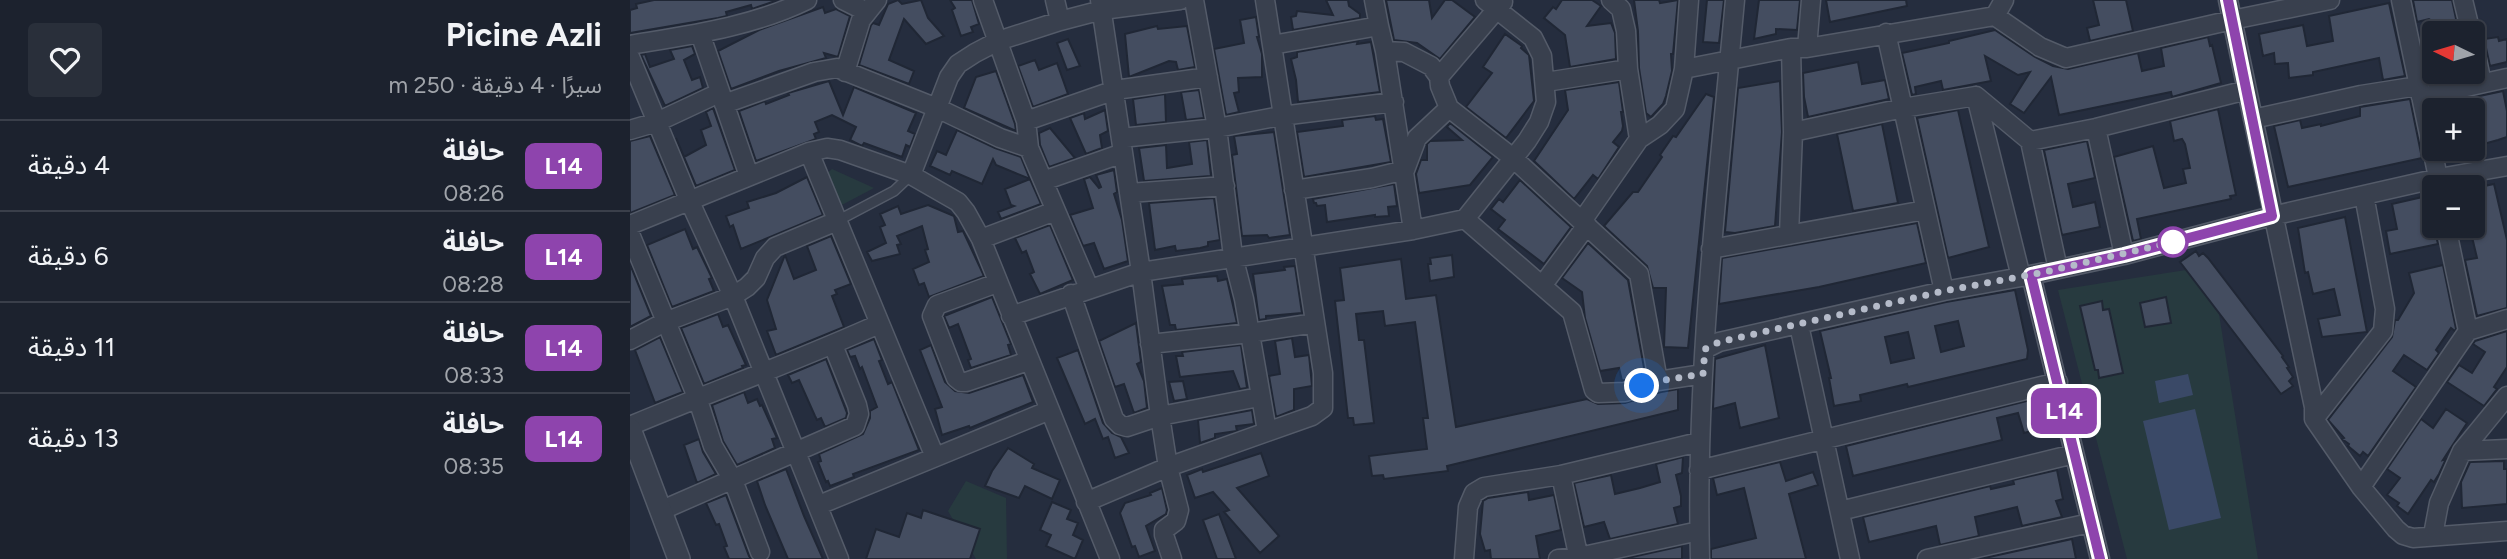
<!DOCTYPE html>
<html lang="ar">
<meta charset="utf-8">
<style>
body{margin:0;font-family:Figtree,"Noto Sans Arabic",sans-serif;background:#292f3a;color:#f1f3f6;direction:rtl;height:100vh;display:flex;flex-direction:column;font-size:26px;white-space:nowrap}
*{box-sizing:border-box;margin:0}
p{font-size:23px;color:#a0a4aa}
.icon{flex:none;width:38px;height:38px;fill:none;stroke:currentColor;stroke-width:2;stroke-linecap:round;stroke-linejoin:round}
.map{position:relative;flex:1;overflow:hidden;direction:ltr}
.drawer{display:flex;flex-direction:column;background:#1c222e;width:630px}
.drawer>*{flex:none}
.badge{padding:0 14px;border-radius:10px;font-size:24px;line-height:46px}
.needle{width:46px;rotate:275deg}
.controls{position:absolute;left:1792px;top:21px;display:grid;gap:14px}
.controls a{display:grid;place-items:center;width:63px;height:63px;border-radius:7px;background:#1c222e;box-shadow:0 2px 5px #0004,0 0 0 2px #3a3f4a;font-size:35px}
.you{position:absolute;width:35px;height:35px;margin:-18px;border:5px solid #fff;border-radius:50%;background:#1a73e8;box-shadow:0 0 0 10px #1a73e833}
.map>.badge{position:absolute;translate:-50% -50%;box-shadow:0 0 0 4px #fff}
.round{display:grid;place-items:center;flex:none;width:74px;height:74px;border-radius:7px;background:#292f3a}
.summary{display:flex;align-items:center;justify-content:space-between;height:119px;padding:0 28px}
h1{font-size:33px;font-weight:700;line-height:52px}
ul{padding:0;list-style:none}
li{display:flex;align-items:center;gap:21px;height:91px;padding:0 28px;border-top:2px solid #3a3f4a}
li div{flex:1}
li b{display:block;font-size:26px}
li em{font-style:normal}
li .badge{min-width:77px;font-weight:700;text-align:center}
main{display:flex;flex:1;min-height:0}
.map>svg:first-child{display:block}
.green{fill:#273a3f}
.water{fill:#3a4967}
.building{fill:#444d60;stroke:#202735;stroke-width:2;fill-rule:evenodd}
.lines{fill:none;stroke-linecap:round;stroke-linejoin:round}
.service-casing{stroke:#545b69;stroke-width:12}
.minor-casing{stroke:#545b69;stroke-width:21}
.tertiary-casing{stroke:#545b69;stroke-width:24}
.service{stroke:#39404e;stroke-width:9}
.minor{stroke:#39404e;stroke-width:18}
.tertiary{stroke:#39404e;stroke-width:21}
.line-casing{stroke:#fff;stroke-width:16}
.line{stroke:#8e44ad;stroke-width:10}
.walk{stroke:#b5bbc9;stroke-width:7;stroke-dasharray:0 12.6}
.stop-dot{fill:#fff;stroke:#8e44ad;stroke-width:3.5}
</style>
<main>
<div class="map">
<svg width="1877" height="559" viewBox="0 0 1877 559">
<rect width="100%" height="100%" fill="#252d3e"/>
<path class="green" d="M202,169l42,19 -36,19 -15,-30z
M1556,270l33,44 39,245h-131l-69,-269z
M336,481l40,17 1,61h-31l-28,-48z"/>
<path class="water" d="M1558,374l5,21 -34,8 -4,-22z
M1565,409l26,109 -52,12 -26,-109z"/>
<path class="building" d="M24,0h124l-26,9 -1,-4 -25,7 1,4 -9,2 -88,15v-23l7,-2 -1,-4z
M268,0l4,4 19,-4 7,18 16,18 -18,8 -22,-25 -15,41 25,11 -5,13 -50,-19 12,-40 2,-2 6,2 9,-21z
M320,0h22l7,24 -8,3 2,5 -12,4 -9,-26 3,-2z
M696,0h22l1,6 11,8v4l-67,12 -2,-13 5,-1 1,-5 36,4z
M756,0h43l3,18 13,-18h7l23,17 -35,42 -23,-16 -23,-3z
M932,0h30l9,6 -14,20 24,-3 4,10 1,26 -46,8 -5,-32 -21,-17 9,-11 3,2z
M1004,0h25l1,3 18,-3 -5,54h-2l1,17 -6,25 -3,8 -12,13 -5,-4 -7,-45 -1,-37z
M1077,0h17l-5,43 -16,-1z
M1129,0h41l-3,30 -21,-1v5l-22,5z
M1196,0h80l1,6 -77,16z
M1463,0h33l7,31 -43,10 -3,-13 12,-3z
M1783,0h39l7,33h-24l-3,-12 -3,-2 -12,3z
M1759,3l16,73 -22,4 -4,-22 -66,14v3l-24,3 -1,-15 -13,1 -1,-11 -11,3 -4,-22 44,-9 4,21 26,-5 -4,-25z
M193,7l2,6 11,-4 14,7 -12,41 -14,-4 2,5 -47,13 -48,18 -13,-38 41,-21z
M626,17l3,20h-2l5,17v23l-24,1 1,14 -5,1 5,19 -13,3 -12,-66 30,-6 -4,-23z
M527,26l1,3 29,-3 8,41 -17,3 -2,-8 -7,-1 -40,16 -4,-43z
M1365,30l40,27 18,9 15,3 70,-16 4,18 22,-5 -3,-18 47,-11 2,9 2,-1 9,38 -49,14 -1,-5 -112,23 -8,-38 -27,36 -14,-9 20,-32 -12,3 -33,-19 6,25 -48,9 -2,-9 -26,6 1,7 -4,1 -10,-42 47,-10v-2z
M875,34l17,12 -1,2 8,7 5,46 -28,37 -40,-31 26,-34 -9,-6z
M1868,37l1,4 8,-2v23l-17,4 -6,-27z
M438,39l12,27 -13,4 -10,-27z
M728,41l-1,3 14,-2 9,50 -82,10 -2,-22 -5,-21 6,-2v-5z
M62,46l3,8 -11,6 8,20 8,-3 3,11 -38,18 -24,-51 4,-1 5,13 24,-8 -4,-9z
M405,60l4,10 18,-7 11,31 -35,13 -15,-41z
M1228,62l4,22 23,-4 4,19 -81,18 -4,-20 -1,-24z
M366,71l19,53 1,7 -52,-23 12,-31z
M199,81l14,34 11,-28 62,26 -8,18 7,3 -5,13 -4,-2 -4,12 -38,-14 -2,3 -12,-6 6,-13 -24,-12 -17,7 4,10 -5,2 2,5 -60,22 -17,-50 26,-10 1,3 23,-9 -1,-2z
M1150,81l2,51 -7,94 -40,7 -10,-1 13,-144z
M989,82l4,30h-2l2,14 -1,5 -9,11 6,5 -21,32 -5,-4 -19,24 -40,-38 34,-51 -3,-20z
M569,90l5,28 -18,2 -5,-28z
M1873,91l4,20v26l-9,3 -18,5 -7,-35h-30l-1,-6z
M535,94l1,28 -30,3 -3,-26z
M1076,94l8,3 -26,251 -24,-1 2,-59h-13l-6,-22 -43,-40 29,-34h5l24,-35 -2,-2 13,-19 3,1z
M1780,99l12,59 -134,29 -14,-61 26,-6 2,8 19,-4v2l39,-10v-9z
M83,108l22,62 -39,16 -20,-48 8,19 22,-12 -5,-15 10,-4 -5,-14z
M1588,109l18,86 -6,1 1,3 -94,20 4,20 -8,2 -19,-84 39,-11 11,42 22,-5 -3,-14 7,-1 -5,-24 -3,-5 -8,2 -4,-20z
M475,110l3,21 -8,4 2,13 -16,6 -16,-36 14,-5 1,6z
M1328,110l31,137 -41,11 -31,-140z
M745,116l1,4 7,-1 8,43 -87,15 -7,-45 46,-6 -1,-6z
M820,123l43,34 -23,28 -51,8 -3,-19 5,-14h6v-16l3,-3 32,-1 -15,-13z
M1252,124l16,79 -45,8 -16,-77z
M420,128l25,30 -26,9 -9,-22 -1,-12z
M327,130l38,18 26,9 9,22 -34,-14 -3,-6 -11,25 -30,-13 -2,4 -20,-9 7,-15 9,4z
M644,132l16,103 -21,3 -2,-3 -25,1 -10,-81 5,-1 -3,-18z
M20,136l25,59 -45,18v-72z
M577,140l4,36 -67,5 -5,-33 27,-3 1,23 25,-4 -3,-22z
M1457,141l8,37 -27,6 5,23 22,-5 5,25 -38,8 -18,-85z
M484,170l3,22 -3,2 8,26 6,41 -24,8 -10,-26 -11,3 -13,-31 23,-7 -9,-29 6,-2 9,11 2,-1 -5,-12z
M177,177l16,38 -82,34 -8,-24 -3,2 -4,-11 23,-8 -2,-6 29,-9z
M400,179l11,25 -40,15 -3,-7 16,-6 -3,-1 -6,-16z
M890,180l51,47 -27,37 -46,-35 7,-9 -14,-11 8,-10 4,3z
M1853,183l1,3 10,-2 13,56v68l-30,8 -12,-56 12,-2 -5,-21 -12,2 -2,-13h15v-41z
M764,184l3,22 -9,1 1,9 -14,1v-2l-48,7 -2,-17 -8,1 -1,-3h-2l-1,-4z
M1797,196l11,48 -48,10 -4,-23 11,-2 -5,-25z
M584,198l6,42 -12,2v4l-8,2 -24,3 -1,-5 -20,4 -6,-47z
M298,205l26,11 4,16 5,-1 21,45 -55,21 -5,-14 -5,2 -6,-16 16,-7 -4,-12 3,-1 -6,-23 -25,10 4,8 -4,1 3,9 -28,7 -5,-9 19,-9 -6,-16 5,-2 -5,-11 18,-8 3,8z
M1715,217l22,115 -45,5 -4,-18 22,-4 -6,-26 -21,5 -5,-22 -3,1 -7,-45z
M1287,223l9,40 -107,24 -100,17 3,-46z
M420,225l23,55 -33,14 -10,-20 4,-2 -8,-21 -4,2 -7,-15z
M55,229l8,20 4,-2 15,31 -3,1 5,12 -42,16 -25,-62z
M201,236l20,48 -16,6 2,4 -5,2 12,31 -68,28 -9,-24 9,-2 -9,-29 18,-45 9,24 22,-9 -9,-24z
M958,243l40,37 17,93 -23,8 -3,-13 -19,3 -15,-53 -3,-26 -20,-14z
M1566,251l3,5 4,-3 5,5 75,98 -1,1 7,10 -2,1 6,9 -4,4 4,5 -12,8 -101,-132z
M822,255l2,22 -24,4 -2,-17h3l-1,-6z
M771,259l5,40 30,-4 20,132 131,-28 11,5 27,-1 36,-11 17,-3v21l-231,56 1,5 -64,8 -1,-4 -11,1 -3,-20 58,-7 -4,-31h5l-13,-96 -30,4 -2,-15 -27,3 3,26h5l10,83 -20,2 -1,-7h-5l-13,-117 9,-1 -4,-32z
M0,264l21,52 -21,11z
M1813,265l13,64 -1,2 -4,-3 -15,22 3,3 -12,17 -23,-15 -11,16 23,16 -48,69 -5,-4 -3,4 -12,-10 1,-2 -7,-5 2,-1 -16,-18 64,-83 3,-17h3l16,-27 -5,-20z
M665,266l7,47 -36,3v3l-7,1 -6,-46 32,-4 -1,-3z
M587,276l1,5 9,-2 10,44 -61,7 -1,-5h-5l-8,-39 21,-2 -1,-5z
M1385,290l13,60 -1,9 -119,28 -1,-3 -47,11 1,6 -27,5 -5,-28h2l-11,-47 126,-29zM1328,321l6,25 -23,6 -6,-26zM1278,332l6,26 -23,5 -6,-26z
M362,297l19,47 -3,1 3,10 -40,13 -3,-8 3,-1 -13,-35 -9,4 -5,-12z
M1536,297l5,26 -26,4 -5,-24z
M1472,301l1,9 6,-1 14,64 -24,5 -1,-8h-3l-15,-64z
M88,314l5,13 5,-2 18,40 -4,1 1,2 -39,16 -23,-56z
M506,323l5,39 -4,2 7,17 3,27 -13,5 -10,-29 -9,3 -16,-46z
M1877,331v36l-13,20 3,2 -13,17 -37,-24 12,-17 13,8 13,-21 -12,-8 2,-3z
M30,337l23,55 -28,11 -20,-53z
M662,338l3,19 14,-2 3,31 -18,3v21l-18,7 -7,-41 11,-2 -5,-33z
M244,339l8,21 -3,1 9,23 4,-2 27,68 -66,24 1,3 -24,9 -2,-5 -2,1 -8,-20 3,-1 -2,-7 44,-20 7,-16v-7l7,-4 -15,-40 -2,2 -5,-13 -5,1 -3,-7z
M301,345l14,37 10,9 14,2 54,-18 10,27 -63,26 -1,-2 -27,9 -7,-26 7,-2 -22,-57z
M611,345l6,43 -7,1 -7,-18 -53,6 -4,-21h7l-1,-4z
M1135,345l14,73 -39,10 -5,-25 -22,6 2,-50z
M448,350l25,73 9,10 9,4 8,16 -14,5 -7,-21 -5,2 -8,-20 -10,5 -28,-66z
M196,359l21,54 -1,5 -21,9 -4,-9 -4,2 -2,-4 -16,-36 -7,3 -4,-8z
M553,381l4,18 -13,2 -5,-19z
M114,392l4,11 9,-4 3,7 2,-1 15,33 -5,1 3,9 -38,17 -14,-24 -11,-36z
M1409,398l8,29 -23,6 -6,-20 -21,5 5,22 -149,36 -7,-30z
M1816,409l21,14 -24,37 3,-1 -7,15 -5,8 -3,-2 -23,34 -11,-8 2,-3 -12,-8 13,-17 -13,-9 34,-50 12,9z
M622,410l2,14 -18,2 1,5 -22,3v4l-15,5 -2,-23z
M69,439l4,13 13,22 -19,9 -13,-38z
M378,448l26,16 -2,4 28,12 -8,19 -27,-13 -6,12 -34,-12 7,-15z
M631,453l8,23 -32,12 42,48 -19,17 -36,-41 5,-2 -16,-18 -18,6 -8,-23 15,-6 1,3z
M1053,457l-1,16 -6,2 5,21v10l-7,2 4,16 -68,15 -6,-17 -20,5 -10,-44 37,-8 4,19 25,-6 20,-6 -4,-18z
M1874,461v8h3v35l-45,4 -1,-26 9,-20z
M1150,462l6,19 27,-9 5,13 -29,9 17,65h-95v-10l45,-11 -12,-50 -27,7 -4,-17z
M156,469l18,47 19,43h-35l-23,-54 -8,-24z
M1427,470l6,29 -7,2 6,16 -40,9 -5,-19 -42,10 4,19 -39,9 -4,-19 -67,16 -6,-25 127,-31 1,3 23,-5 -1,-4z
M532,488l5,22 -1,4 -20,12 9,25 -16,6 -4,-11 -3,1 -12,-34 5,-10 26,-8 -1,-2z
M898,492l1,8 25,-5 7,35 -25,6 4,23h-49l-1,-9 -5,1 -5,-17 3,-33 5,-3z
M96,495l23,61 2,3h-22l-5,-12 3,-1 -8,-22 -3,1 -10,-22z
M422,502l19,8 -4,9 11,4 -5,12 10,5 -8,19 -29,-13 5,-11 -11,-5z
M293,510l57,19 -10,30h-104l10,-30 23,8 8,-24 14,5z
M589,514l17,45h-19l-14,-39z
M1442,539l4,20h-96z
M1052,546v13h-59z"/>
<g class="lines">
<defs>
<path id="service" d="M207,221l57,-30 17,-16"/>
<path id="minor" d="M213,0l24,12
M353,0l43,121
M425,0l5,21
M470,0l41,272 19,144 8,51 11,43 -3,11 -12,9v5l8,24
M564,0l23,128 16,128 11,43 23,132
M981,0l10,9 5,22 2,38 11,70
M1598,0l86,407v12l47,68 35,42 7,6 10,3 94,-7
M1771,0l39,187
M1833,0l8,33
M1365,16l9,-16
M70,33l49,143
M1256,33l58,258
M1843,41l9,42
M0,45c60,-10 122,-18 177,-45
M642,45l107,-19 -5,-26
M1177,48l4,-48
M755,51l28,179
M0,57l60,145 43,94 106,263
M1054,69l5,-69
M215,72l16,-52 16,-20
M809,77l64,-75
M916,82l82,-13
M1346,96l45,181
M1791,97l86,-19
M94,104l90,-32 23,-4 100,40 63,30 29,10 60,140
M819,108l64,50 126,116 19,107
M1623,119l108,-24 57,-9
M1466,128l28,127
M0,130l27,-8 62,-29
M1163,132l110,-24 73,-12 54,45 28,128
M491,138l96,-10 64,-12 113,-14
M1400,141l66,-13 151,-38
M399,148l-3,-27 89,-31 93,-13
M179,152l126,305
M281,175l38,-98 9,-13 17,-11 23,-12 62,-20 42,-11 78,-10
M413,181l80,-28
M664,190l78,-12 33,-8 12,-32 32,-30 -9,-22 -1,-9 -8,-11 -27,-14 -19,-1 -6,-25
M499,193l96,-7
M835,219l107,93 22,78 4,3 27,-1 33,-11 45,-7
M952,221l57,-82 21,-14 15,-16 9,-40 107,-21h16l188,-32 45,31 26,11 166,-38 98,-20
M0,225l179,-73 18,-4 13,2 71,25 47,27 8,10 15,27 129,320
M0,234l67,163 16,49 20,34 27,72
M1159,235l4,-103 -2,-84
M351,239l74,-28
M1081,249l214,-39
M1401,275l69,284
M367,283l-60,22 -5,11 24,62 5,4h5l62,-21
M912,286l45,-61
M441,294l43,125 6,6 7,2 33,-11 99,-19
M381,316l130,-44 272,-42 52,-11 62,-78 12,-19 7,-20 -4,-46 -9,-18 -48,-38
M1169,325l51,234
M1838,331l39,-12
M0,340l35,-18 68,-26 14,-9 9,-9 9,-20 10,-11 62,-26
M520,344l100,-11 65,-10
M1075,349l14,-7 225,-51 77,-14 103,-22 148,-39 167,-38 68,-12
M1684,419l69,-88 2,-22 -21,-114
M0,426c83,-35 167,-65 249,-102
M1832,451l45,-2
M1069,470l359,-88
M931,475l18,84
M1731,487l107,-156 -22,-105
M456,502l82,-35 144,-51 11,-8v-35l-58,-373
M189,505l231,-95
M30,511l195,-85 4,-12 -2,-9 -24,-60
M1210,511l234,-57
M1803,535l6,-32 23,-52 45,-55
M834,559l4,-52 6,-14 10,-6 77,-12 138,-33
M928,559l21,-2 120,-26
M1070,559c-5,-187 18,-373 35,-559
M1297,559l163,-36"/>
<path id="tertiary" d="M0,429l49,130"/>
</defs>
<use href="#service" class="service-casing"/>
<use href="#minor" class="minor-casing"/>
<use href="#tertiary" class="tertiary-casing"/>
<use href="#service" class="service"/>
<use href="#minor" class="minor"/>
<use href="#tertiary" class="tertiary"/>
</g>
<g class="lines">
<defs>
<path id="line" d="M1470,559l-69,-284 93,-20 148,-39 -44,-216"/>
</defs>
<use href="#line" class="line-casing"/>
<use href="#line" class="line"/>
<path class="walk" d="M1012,386l16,-5 45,-7 2,-25 14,-7 225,-51 101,-19 128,-30"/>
</g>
<circle class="stop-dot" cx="1543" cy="242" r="14"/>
</svg>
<div class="controls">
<a><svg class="needle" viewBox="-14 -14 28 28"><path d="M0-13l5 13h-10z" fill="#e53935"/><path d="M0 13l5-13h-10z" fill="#a0a4aa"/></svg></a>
<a>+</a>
<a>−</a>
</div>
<div class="you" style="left:1012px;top:386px"></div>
<b class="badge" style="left:1434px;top:411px;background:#8e44ad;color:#fff">L14</b>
</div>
<section class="drawer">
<div class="summary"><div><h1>Picine Azli</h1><p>سيرًا · 4 دقيقة · 250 m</p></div><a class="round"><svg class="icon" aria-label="heart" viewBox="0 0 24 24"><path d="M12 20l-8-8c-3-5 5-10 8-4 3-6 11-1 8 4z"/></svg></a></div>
<ul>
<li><span class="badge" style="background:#8e44ad;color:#fff">L14</span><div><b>حافلة</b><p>08:26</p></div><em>4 دقيقة</em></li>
<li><span class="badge" style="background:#8e44ad;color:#fff">L14</span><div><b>حافلة</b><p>08:28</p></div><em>6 دقيقة</em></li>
<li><span class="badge" style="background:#8e44ad;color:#fff">L14</span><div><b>حافلة</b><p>08:33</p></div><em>11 دقيقة</em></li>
<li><span class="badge" style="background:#8e44ad;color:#fff">L14</span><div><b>حافلة</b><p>08:35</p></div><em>13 دقيقة</em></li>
</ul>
</section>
</main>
